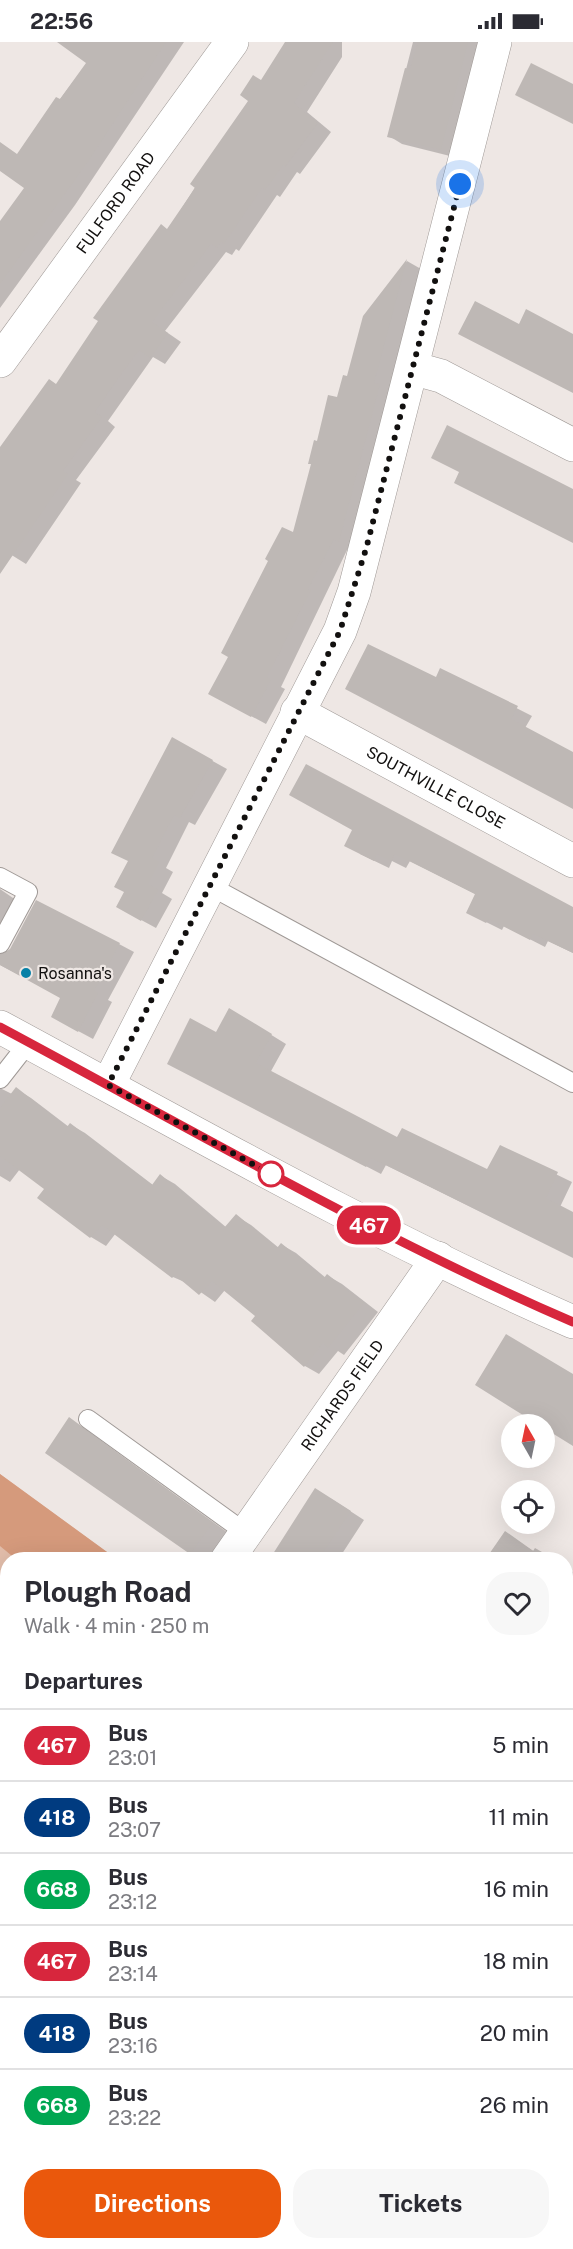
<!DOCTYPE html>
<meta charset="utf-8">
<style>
body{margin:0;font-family:"Public Sans",sans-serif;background:#f7f7f7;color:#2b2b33;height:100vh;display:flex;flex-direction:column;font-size:22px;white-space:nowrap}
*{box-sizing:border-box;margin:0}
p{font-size:20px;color:#7c7c81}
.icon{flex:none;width:33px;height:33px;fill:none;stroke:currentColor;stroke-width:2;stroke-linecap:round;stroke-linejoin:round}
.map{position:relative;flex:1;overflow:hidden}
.drawer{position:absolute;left:0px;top:1510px;width:573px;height:698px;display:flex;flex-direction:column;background:#fff;border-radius:24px 24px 0 0;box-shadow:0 6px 24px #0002}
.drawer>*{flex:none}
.badge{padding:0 12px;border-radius:20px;font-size:21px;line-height:39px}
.needle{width:39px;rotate:351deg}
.buttons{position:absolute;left:501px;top:1372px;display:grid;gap:12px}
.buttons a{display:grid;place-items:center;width:54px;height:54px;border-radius:50%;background:#fff;box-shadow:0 6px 24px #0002;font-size:30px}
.you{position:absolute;width:30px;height:30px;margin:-15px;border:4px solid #fff;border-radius:50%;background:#1a73e8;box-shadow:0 0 0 9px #1a73e833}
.map>.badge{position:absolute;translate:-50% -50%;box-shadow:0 0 0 3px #fff}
h2{padding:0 24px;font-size:22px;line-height:54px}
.round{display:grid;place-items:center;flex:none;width:63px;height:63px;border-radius:24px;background:#f7f7f7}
.head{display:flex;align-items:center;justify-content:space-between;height:102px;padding:0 24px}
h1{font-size:28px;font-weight:700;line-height:45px}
.button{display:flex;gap:12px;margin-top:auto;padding:12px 24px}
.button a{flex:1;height:69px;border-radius:24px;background:#ea580c;color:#fff;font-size:24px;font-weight:700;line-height:69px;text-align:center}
.button a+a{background:#f7f7f7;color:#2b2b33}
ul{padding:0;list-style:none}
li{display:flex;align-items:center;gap:18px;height:72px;padding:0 24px;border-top:2px solid #e1e1e2}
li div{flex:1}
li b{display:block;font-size:22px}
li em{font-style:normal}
li .badge{min-width:66px;font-weight:700;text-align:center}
.status{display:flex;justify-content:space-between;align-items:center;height:42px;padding:0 30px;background:#fff;direction:ltr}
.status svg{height:16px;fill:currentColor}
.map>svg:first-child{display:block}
.green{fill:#e2bdaa}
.forest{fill:#d59a7c}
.water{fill:#d79c7e;stroke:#9c725d;stroke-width:1.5}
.shadow{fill:#0003}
.building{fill:#beb8b5}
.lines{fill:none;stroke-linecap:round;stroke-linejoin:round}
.service-casing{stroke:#9f9996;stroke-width:20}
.minor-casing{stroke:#9f9996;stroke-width:34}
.secondary-casing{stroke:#9f9996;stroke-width:34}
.service{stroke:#fff;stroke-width:18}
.minor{stroke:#fff;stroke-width:33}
.secondary{stroke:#fff;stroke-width:33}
.line-casing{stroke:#fff;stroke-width:14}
.line{stroke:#d7263d;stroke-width:9}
.walk{stroke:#12100f;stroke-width:6;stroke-dasharray:0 10.8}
.poi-dot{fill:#0781a7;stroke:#eee7e4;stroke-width:2}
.stop-dot{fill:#fff;stroke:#d7263d;stroke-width:3}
.labels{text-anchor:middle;stroke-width:4.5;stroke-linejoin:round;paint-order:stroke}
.street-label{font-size:16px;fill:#12100f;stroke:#eee7e4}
.poi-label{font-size:16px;fill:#12100f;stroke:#eee7e4;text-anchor:start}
</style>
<div class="status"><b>22:56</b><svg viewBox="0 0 49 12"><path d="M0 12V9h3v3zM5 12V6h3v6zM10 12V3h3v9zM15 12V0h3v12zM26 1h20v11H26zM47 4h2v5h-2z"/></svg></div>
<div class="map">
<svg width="573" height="2207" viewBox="0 0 573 2207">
<rect width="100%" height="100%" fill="#eee7e4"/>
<path class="green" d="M0,1432l118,86h-110v682l424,1 -7,6h-425v-319l5,-42h-5z
M566,1908l7,6v183l-7,13z
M444,2201h41l9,6h-58z"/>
<path class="forest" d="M0,1432l118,86h-101l-17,-14z
M566,1908l7,6v38l-7,-6z"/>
<path class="water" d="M23,2201h185l-61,6h-115z"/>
<path class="shadow" d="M81,0h103l-109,163 -75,103v-84l26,-36 -26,-19v-7l18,-7 70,-93z
M287,0h55v15l-35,55 24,20 -31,42 -3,-2 -17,25 -3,-2 -38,56 -3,-2 -4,6 -6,-3 -61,79 16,11 -16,22 -12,-7 -45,64 7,6 -39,53 5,3 -55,81 -16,-10 -10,13v-111l57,-71 111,-155z
M413,0h69l-28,115 -52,-13 -13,-8z
M407,219l14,8 -72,277 -68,141 4,2 -19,35 -41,-22 69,-168 24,-92 30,-64 16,-61z
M441,628l91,46 -7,12 48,25v53l-137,-127z
M173,697l54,30 -32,56 -6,-3 -23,46 7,4 -11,21 10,6 -16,29 -24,-13 -6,-23 4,-30z
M354,788l219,85v38l-25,-12 -3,6 -41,-21 -2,4 -20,-10 -5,-25 -67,-34 -4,7 -14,-7 -3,7 -29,-14z
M0,847l26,18 -22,41v7l115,-11 15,8 -26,48 4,2 -19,37 -26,-14 -5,-28 -62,-32z
M244,976l42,26 -16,29 127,66 91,32 12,-24 72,35 -12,25 13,6v45l-187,-93 -5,9 -198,-103 34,-37z
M0,1046l12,6 4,-5 15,9 38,29 2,-2 14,8 68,52 8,-9 14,8 52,44 9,-12 15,9 28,23 3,-3 14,8 30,25 2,-2 14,8 36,28 -34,43 -6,-4 -19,23 -14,-8 -48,-50 -32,-26 -10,12 -26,-18 -16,-7 -57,-44 -10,13 -15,-9 -51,-39 6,-9 -26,-20 -10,13 -10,-6z
M70,1377l157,113 -20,28 -16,-7 -144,-101z
M330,1456l34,22 -26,40h-69z
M505,1491l28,18 2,-3 21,12h-70z
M566,1525l7,5v16l-7,11z
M573,1640v134l-7,11v-134z"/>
<path class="building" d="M57,0h109l-77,118 -89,124v-63l24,-33 -24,-17v-29l17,12 39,-57 4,2 26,-36z
M285,0h48l-39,61 24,20 -33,44 -2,-2 -18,25 -3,-2 -38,56 -3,-2 -4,6 -6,-4 -59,78 16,11 -18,25 -11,-8 -22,30 -22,32 7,5 -39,54 5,3 -68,100v-127l49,-68 7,5 42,-63 -5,-3 68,-94 6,5 28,-41 -5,-4 58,-83 -8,-6 13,-20 8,5z
M418,0h50l-27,108 -54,-13 18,-69 5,1z
M531,21l42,21v40l-58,-29z
M407,217l-33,124 6,1 -41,158 -5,-3 -14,27 -12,23 3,1 -44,87 4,3 -20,37 -43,-23 20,-37 -7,-4 47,-92 -3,-2 17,-32 11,5 18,-68h-3l6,-24 3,1 11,-46 9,2 6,-22 4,1 16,-60z
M475,259l44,23 7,-15 47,25v59l-115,-59z
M447,383l126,64v54l-119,-60 5,-11 -28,-14z
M368,602l68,33 4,-9 78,38 -7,13 62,33v57l-228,-120z
M172,695l41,23 -33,58 -6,-3 -22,43 7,4 -11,22 10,6 -17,31 -25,-14 8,-15 -10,-5 14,-26 -17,-8z
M306,722l267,143v46l-40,-19 -3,6 -41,-21 -3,4 -20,-10 9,-19 -80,-40 -4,7 -14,-7 -3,7 -30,-15 8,-16 -63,-35z
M36,858l84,43 -26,48 4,2 -20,39 -27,-15 9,-19 -60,-33v-10l10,-6z
M229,966l43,26 -16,29 141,74 5,-9 85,41 13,-24 58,27 -12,26 27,14v45l-202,-99 -5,9 -199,-103 23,-46 26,14z
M16,1045l51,40 3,-4 82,62 8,-11 64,54 12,-14 41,34 4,-5 43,35 3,-4 37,29 -36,45 -5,-5 -19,24 -53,-46 4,-5 -43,-35 -13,14 -24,-20 -3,3 -70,-53 -12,13 -53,-40 7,-9 -44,-33v-48z
M506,1292l67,40v72l-29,-18v-3h-5l-64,-40z
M69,1375l144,106 -23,31 -145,-101z
M315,1446l36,23 -33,49h-49z
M505,1489l41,29h-61z"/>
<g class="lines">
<defs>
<path id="service" d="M0,835l28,15 -28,52
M210,844l363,197
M0,1037l29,-37
M88,1377l158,114"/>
<g id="minor">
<path id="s1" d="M0,319l232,-319"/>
<path d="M412,326l29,8 132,69"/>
<path id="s2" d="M297,670l276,149"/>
<path d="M108,1043l232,-454 14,-39 141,-550"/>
<path id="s3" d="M227,1518l211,-302"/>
<path d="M566,1576l7,-11"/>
</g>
<path id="secondary" d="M0,985c189,102 376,209 573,295"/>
</defs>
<use href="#service" class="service-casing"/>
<use href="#minor" class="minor-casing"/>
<use href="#secondary" class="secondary-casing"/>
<use href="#service" class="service"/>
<use href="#minor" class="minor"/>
<use href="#secondary" class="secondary"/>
</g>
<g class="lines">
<defs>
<path id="line" d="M0,985c189,101 376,210 573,295"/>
</defs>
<use href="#line" class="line-casing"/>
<use href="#line" class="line"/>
<path class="walk" d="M271,1132l-163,-89 232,-454 26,-82 94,-365"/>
</g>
<circle class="poi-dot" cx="26" cy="931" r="6"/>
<circle class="stop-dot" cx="271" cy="1132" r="12"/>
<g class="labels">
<g class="street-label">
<text dy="6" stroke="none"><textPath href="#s1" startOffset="196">FULFORD ROAD</textPath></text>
<text dy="6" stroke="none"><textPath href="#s2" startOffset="158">SOUTHVILLE CLOSE</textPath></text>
<text dy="6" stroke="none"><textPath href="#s3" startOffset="201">RICHARDS FIELD</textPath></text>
</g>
<g class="poi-label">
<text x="38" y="937">Rosanna's</text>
</g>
</g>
</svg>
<div class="buttons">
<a><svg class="needle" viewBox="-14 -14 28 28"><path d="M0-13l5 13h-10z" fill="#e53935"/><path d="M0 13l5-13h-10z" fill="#7c7c81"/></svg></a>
<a><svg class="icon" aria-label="locate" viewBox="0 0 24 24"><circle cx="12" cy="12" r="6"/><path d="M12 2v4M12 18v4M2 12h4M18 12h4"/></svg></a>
</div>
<div class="you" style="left:460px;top:142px"></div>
<b class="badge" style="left:369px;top:1183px;background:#d7263d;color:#fff">467</b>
<section class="drawer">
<div class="head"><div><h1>Plough Road</h1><p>Walk · 4 min · 250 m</p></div><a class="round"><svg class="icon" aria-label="heart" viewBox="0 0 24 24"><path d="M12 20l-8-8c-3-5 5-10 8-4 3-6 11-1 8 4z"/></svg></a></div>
<h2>Departures</h2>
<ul>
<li><span class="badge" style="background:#d7263d;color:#fff">467</span><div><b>Bus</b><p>23:01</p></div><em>5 min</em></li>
<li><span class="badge" style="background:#003b80;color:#fff">418</span><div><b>Bus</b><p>23:07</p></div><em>11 min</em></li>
<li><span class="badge" style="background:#00a651;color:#fff">668</span><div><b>Bus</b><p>23:12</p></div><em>16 min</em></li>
<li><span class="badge" style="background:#d7263d;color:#fff">467</span><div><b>Bus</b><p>23:14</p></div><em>18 min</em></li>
<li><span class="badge" style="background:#003b80;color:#fff">418</span><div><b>Bus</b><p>23:16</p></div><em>20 min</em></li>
<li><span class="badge" style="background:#00a651;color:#fff">668</span><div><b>Bus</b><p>23:22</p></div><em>26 min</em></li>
</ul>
<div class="button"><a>Directions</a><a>Tickets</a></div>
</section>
</div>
